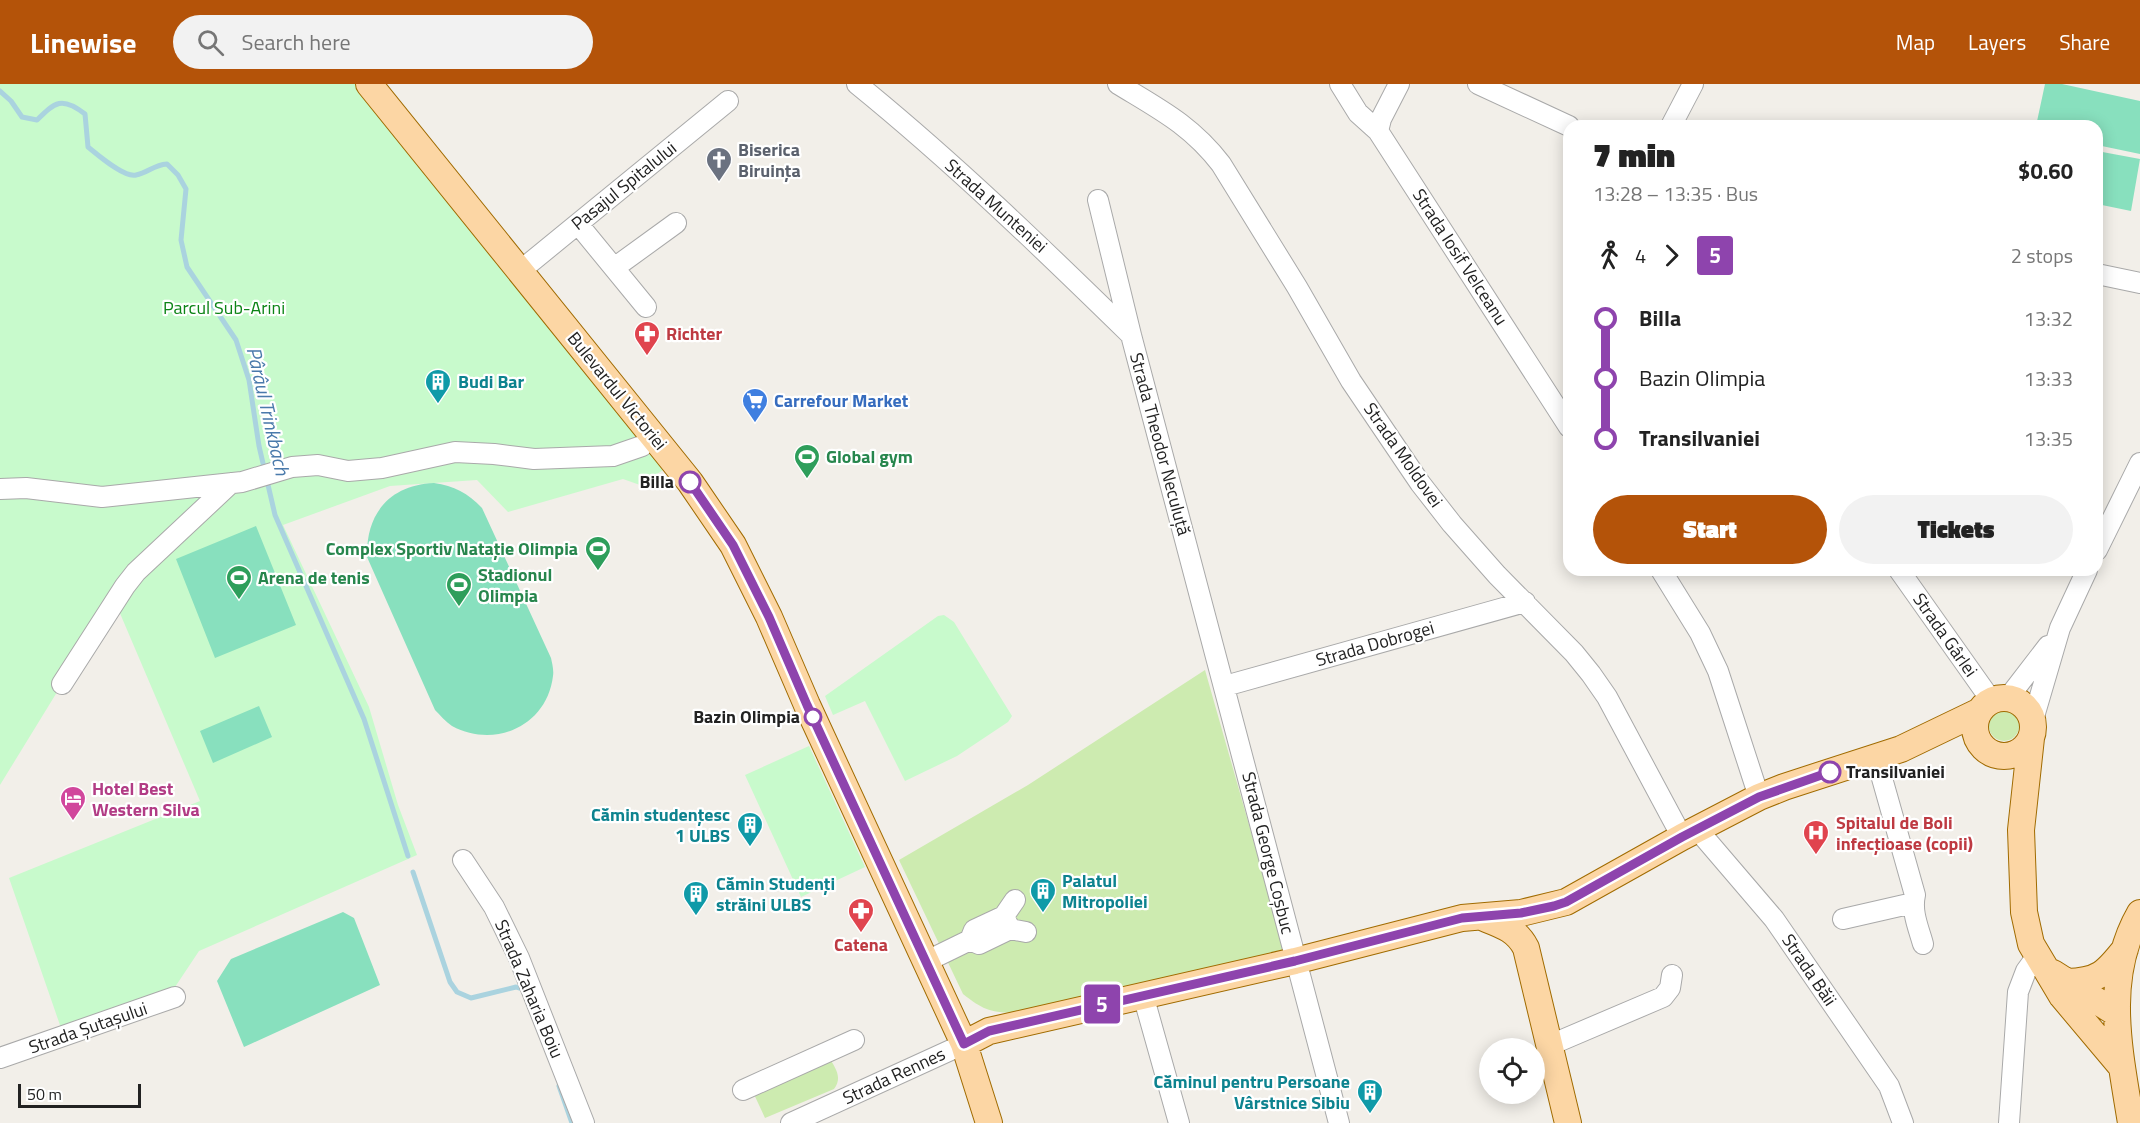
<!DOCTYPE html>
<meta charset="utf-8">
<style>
body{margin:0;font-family:"Titillium Web",sans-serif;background:#f2f2f2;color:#222;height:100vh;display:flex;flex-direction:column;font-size:22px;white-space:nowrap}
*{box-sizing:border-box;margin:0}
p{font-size:20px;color:#767676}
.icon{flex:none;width:33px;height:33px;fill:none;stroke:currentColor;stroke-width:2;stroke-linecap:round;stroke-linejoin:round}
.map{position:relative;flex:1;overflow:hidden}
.drawer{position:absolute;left:1563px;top:36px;width:540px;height:456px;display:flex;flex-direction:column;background:#fff;border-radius:18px;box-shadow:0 3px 15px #0003}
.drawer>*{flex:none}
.badge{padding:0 12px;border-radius:4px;font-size:21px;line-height:39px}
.buttons{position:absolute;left:1479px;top:954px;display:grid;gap:12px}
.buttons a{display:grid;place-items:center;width:66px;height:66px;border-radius:50%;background:#fff;box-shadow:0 3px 15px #0003;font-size:30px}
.scale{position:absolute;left:18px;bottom:15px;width:123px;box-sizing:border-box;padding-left:6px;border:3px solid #222;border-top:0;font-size:16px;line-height:21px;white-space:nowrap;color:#222;-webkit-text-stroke:4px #fff;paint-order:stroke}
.map>.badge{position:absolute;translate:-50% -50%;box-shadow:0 0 0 3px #fff}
.legs{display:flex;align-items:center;gap:9px;height:66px;padding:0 30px;font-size:20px}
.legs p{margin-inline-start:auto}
.overview{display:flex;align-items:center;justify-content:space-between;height:102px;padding:0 30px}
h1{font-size:33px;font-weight:800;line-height:45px}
.cta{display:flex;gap:12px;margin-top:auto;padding:12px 30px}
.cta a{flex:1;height:69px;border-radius:36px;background:#b45309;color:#fff;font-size:24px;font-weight:800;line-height:69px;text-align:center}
.cta a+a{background:#f2f2f2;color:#222}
ul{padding:0 30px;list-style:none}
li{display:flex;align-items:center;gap:21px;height:60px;font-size:22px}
li i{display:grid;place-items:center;width:9px;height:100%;margin:0 8px;background:currentColor}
li i::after{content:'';width:15px;height:15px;margin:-8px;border:4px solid;border-radius:50%;background:#fff}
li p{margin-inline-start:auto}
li:first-child i{background:linear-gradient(#0000 50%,currentColor 0)}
li:last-child i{background:linear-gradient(currentColor 50%,#0000 0)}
header{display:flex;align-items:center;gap:36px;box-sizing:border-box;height:84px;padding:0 30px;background:#b45309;color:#fff}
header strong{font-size:28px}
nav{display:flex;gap:33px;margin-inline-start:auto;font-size:21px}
.search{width:420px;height:54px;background:#f2f2f2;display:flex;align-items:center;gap:15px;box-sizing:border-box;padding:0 21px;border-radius:33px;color:#767676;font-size:22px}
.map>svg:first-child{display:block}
.grass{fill:#cdebb0}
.park{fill:#c8facc}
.pitch{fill:#88e0be}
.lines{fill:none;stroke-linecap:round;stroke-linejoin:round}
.stream{stroke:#aad3df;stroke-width:5}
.minor-casing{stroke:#a9a9a9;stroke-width:22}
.major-casing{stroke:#a06b00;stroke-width:28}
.minor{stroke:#fff;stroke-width:20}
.major{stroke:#fcd6a4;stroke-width:26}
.line-1-casing{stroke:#fff;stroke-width:14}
.line-1{stroke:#8e44ad;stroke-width:9}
.stop-1-dot{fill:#fff;stroke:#8e44ad;stroke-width:3}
.labels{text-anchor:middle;stroke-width:4.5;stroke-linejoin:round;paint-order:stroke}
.worship-label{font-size:18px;font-weight:bold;fill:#5b616d;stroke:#fff;text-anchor:start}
.street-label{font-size:18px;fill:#222;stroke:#fff}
.park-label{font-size:18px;fill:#0c8416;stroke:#fff}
.health-label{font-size:18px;font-weight:bold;fill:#be3a42;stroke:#fff;text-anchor:start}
.culture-label{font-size:18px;font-weight:bold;fill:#0d838f;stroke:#fff;text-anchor:start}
.shop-label{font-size:18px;font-weight:bold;fill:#366cbe;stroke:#fff;text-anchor:start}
.leisure-label{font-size:18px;font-weight:bold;fill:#27864d;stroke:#fff;text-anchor:start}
.stop-label{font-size:18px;font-weight:bold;fill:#222;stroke:#fff;text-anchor:end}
.hotel-label{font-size:18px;font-weight:bold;fill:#b23c85;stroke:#fff;text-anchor:start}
.water-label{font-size:20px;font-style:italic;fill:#4a7aab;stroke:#fff}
</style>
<header>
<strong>Linewise</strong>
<div class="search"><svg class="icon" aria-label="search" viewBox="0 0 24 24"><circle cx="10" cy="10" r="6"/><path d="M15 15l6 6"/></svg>Search here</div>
<nav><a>Map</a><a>Layers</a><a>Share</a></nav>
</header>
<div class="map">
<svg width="2140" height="1039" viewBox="0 0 2140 1039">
<rect width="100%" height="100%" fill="#f2efe9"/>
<path class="grass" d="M1205,586l81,285 -273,58c-24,-1 -31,-4 -50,-19l-64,-134 129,-75z
M1989 642a15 15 0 1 1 30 0a15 15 0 1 1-30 0Z
M829,973c6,11 14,20 5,32l-69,29 -13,-28z"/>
<path class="park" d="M0,0h369l305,379 -34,22 -17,-6 -115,33 -31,-32 -87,6 -107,39 86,182 29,98 19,50 -218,96 -24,36 -114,41 -52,-150 191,-77 -81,-190 -57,73 -62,101z
M944,531l10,7 58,94 -4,6 -51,34 -52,25 -40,-80 -32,14 -8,-19 113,-80z
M809,662l56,121 -64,30 -56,-122z"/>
<path class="pitch" d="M2045,0h17l78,17v53l-43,-9v-19h-61z
M2097,67l43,8 -9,52 -34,-7z
M434,399c20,3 34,10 48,25l69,150c1,5 3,12 2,18 -6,50 -58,73 -101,50 -6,-4 -12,-11 -17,-16l-68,-153c-1,-44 23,-72 67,-74z
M256,442l40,99 -81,33 -39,-99z
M259,622l13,31 -59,26 -13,-32z
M343,828l11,6 26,67 -136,62 -27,-66 14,-22z"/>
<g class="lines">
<path class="stream" d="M0,7l11,10 11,16 15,3c18,-18 25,-24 48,-6l3,33c10,8 36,31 48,28 12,-2 17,-10 31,-11l11,11 8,14 -5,51 6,27 49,73 13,40 10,66 16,69 89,204 44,137
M413,788l37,110 7,10 14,6 45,-11 9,3
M559,1002l13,37"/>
<defs>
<path id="minor" d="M857,0c96,78 185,164 274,251
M1118,0c41,25 73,41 103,80l76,123 54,94 69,102 32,41 45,51 77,78 17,21 16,23 75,140
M1340,0l18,29 20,18
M1399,0l-18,35 -3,12 191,296
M1478,0l91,42
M1671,42l22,-42
M1098,116l33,135 208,788
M578,140l68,83
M614,184l62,-45
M520,187l208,-170
M2097,190l43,9
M0,405l26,-1 76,9 140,-15 50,-15 26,-2 30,6 34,-3 73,-16 39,2 40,5 79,-3 29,-10
M2097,466l43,-87
M1661,486l39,63 18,38 41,126
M1899,486l92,130
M62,600l63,-98 11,-14 95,-89
M1225,602l300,-84
M2008,614l40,-52
M2033,636l27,-92 27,-58
M1876,673l39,138c-4,17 4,34 8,49
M1697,745l77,90 115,167 14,37
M463,776l31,47 25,51 65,165
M1015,816l-11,16 6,13 16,3
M1843,835l70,-16
M970,856l4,-10 30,-14
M925,878l45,-22 9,4 31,-15
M1143,911l36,128
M1548,962l115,-49 7,-9 2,-13
M0,974l175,-61
M743,1006l111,-50
M791,1039l173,-79
M2009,1039l9,-131 8,-21 11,-15"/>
<path id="major" d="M369,0l321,398 43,63 36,72 38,88 157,339 25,79
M1975 643a29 29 0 1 1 58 0a29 29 0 1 1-58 0Z
M2031,654l-10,92 3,82 7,32 31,52 58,69
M1484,834c18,7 33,12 42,30l42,175
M2053,889l63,40
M2067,898c32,-1 39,-9 58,-33
M964,960l25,-13 306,-70 167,-43 59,-5 45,-11 116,-65 77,-40 25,-10 117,-38 77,-37
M2131,1039c-11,-70 -29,-144 9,-210"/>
</defs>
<use href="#minor" class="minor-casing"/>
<use href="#major" class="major-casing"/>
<use href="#minor" class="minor"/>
<use href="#major" class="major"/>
</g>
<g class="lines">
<defs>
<path id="line-1" d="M690,398l43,63 36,72 38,88 157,339 25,-13 306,-70 167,-43 59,-5 33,-7 12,-4 116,-65 77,-40 71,-25"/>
</defs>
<use href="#line-1" class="line-1-casing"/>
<use href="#line-1" class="line-1"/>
</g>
<defs>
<symbol id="church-pin" viewBox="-11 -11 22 30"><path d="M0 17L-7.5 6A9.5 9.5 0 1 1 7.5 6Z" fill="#6b7280" stroke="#fff"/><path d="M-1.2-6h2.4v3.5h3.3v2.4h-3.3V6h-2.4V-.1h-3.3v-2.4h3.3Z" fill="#fff"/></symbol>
<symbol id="pharmacy-pin" viewBox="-11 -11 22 30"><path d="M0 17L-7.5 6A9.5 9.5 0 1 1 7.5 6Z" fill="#e0444e" stroke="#fff"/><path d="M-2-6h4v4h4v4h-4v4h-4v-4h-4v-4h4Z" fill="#fff"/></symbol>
<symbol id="building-pin" viewBox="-11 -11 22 30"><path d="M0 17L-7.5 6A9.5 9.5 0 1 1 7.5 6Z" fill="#0f9aa8" stroke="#fff"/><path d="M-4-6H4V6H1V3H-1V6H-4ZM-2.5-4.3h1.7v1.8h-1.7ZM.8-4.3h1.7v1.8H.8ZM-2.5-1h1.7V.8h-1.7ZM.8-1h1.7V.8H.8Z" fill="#fff"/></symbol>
<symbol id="supermarket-pin" viewBox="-11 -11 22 30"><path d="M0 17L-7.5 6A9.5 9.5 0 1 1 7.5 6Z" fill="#3f7fe0" stroke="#fff"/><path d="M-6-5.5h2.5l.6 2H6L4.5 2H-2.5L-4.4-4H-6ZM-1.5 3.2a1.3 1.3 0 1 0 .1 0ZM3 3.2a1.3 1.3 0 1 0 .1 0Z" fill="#fff"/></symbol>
<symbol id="stadium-pin" viewBox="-11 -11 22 30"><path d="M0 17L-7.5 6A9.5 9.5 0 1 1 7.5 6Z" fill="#2e9e5b" stroke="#fff"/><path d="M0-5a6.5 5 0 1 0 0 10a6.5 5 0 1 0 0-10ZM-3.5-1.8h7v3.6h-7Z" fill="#fff"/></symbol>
<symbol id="hotel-pin" viewBox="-11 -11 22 30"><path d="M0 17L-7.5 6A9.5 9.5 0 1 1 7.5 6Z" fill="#d1479c" stroke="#fff"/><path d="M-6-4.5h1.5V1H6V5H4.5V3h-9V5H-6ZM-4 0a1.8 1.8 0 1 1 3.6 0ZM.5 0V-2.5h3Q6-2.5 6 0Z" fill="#fff"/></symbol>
<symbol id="hospital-pin" viewBox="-11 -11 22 30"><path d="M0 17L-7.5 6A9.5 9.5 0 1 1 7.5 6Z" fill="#e0444e" stroke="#fff"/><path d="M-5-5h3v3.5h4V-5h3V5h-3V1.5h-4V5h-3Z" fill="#fff"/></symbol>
</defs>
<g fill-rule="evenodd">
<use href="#church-pin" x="704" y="61" width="30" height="40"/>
<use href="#pharmacy-pin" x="632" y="235" width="30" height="40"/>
<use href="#building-pin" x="423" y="283" width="30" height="40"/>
<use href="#supermarket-pin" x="740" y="302" width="30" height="40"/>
<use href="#stadium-pin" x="792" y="358" width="30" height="40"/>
<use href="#stadium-pin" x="583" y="450" width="30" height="40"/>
<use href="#stadium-pin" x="224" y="479" width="30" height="40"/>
<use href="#stadium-pin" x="444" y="486" width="30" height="40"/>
<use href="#hotel-pin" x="58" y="700" width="30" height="40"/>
<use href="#building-pin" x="735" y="726" width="30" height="40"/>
<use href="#hospital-pin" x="1801" y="734" width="30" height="40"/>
<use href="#building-pin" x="1028" y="792" width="30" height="40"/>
<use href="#building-pin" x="681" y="795" width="30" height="40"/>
<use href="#pharmacy-pin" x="846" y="812" width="30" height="40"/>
<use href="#building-pin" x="1355" y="993" width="30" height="40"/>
</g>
<g class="stop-1-dot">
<circle cx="690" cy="398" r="10"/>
<circle cx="813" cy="633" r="8"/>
<circle cx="1830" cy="688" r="10"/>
</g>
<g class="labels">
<g class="worship-label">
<text x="738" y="72">Biserica<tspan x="738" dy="21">Biruința</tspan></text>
</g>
<g class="street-label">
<text transform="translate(624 102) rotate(-39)" y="6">Pasajul Spitalului</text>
<text transform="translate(996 122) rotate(42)" y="6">Strada Munteniei</text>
<text transform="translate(1460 173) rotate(57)" y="6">Strada Iosif Velceanu</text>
<text transform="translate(617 307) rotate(51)" y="6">Bulevardul Victoriei</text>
<text transform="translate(1160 360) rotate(75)" y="6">Strada Theodor Neculuță</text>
<text transform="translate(1403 371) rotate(55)" y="6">Strada Moldovei</text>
<text transform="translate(1945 551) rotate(55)" y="6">Strada Gârlei</text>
<text transform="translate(1375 560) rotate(-16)" y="6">Strada Dobrogei</text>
<text transform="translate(1268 769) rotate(76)" y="6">Strada George Coșbuc</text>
<text transform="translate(1809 886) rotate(56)" y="6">Strada Băii</text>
<text transform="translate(529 905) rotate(67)" y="6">Strada Zaharia Boiu</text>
<text transform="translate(88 944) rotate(-19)" y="6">Strada Șutașului</text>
<text transform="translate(894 992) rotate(-25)" y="6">Strada Rennes</text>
</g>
<g class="park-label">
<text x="224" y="230">Parcul Sub-Arini</text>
</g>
<g class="health-label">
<text x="666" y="256">Richter</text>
<text x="1836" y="745">Spitalul de Boli<tspan x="1836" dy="21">infecțioase (copii)</tspan></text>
<text x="861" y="867" text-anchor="middle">Catena</text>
</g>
<g class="culture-label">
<text x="458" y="304">Budi Bar</text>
<text x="730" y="737" text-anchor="end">Cămin studențesc<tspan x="730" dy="21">1 ULBS</tspan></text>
<text x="1062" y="803">Palatul<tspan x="1062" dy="21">Mitropoliei</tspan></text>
<text x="716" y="806">Cămin Studenți<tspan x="716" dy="21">străini ULBS</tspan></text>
<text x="1350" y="1004" text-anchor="end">Căminul pentru Persoane<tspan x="1350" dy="21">Vârstnice Sibiu</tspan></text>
</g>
<g class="shop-label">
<text x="774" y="323">Carrefour Market</text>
</g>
<g class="leisure-label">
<text x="826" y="379">Global gym</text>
<text x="578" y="471" text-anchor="end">Complex Sportiv Natație Olimpia</text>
<text x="478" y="497">Stadionul<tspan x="478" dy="21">Olimpia</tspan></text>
<text x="258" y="500">Arena de tenis</text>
</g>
<g class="stop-label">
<text x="674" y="404">Billa</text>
<text x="800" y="639">Bazin Olimpia</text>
<text x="1846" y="694" text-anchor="start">Transilvaniei</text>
</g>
<g class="hotel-label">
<text x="92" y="711">Hotel Best<tspan x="92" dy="21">Western Silva</tspan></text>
</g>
<g class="water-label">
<text transform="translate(268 327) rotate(77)" y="7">Pârâul Trinkbach</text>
</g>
</g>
</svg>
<div class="buttons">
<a><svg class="icon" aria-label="locate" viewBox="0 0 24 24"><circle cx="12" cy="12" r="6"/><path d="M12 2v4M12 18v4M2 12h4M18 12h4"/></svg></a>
</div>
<div class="scale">50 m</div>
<b class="badge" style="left:1102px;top:920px;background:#8e44ad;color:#fff">5</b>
<section class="drawer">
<div class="overview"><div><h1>7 min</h1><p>13:28 – 13:35 · Bus</p></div><b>$0.60</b></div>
<div class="legs"><svg class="icon" aria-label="walk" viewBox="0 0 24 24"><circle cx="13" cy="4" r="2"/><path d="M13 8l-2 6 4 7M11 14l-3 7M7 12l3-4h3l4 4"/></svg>4<svg class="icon" aria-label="forward" viewBox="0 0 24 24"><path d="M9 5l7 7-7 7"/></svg><b class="badge" style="background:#8e44ad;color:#fff">5</b><p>2 stops</p></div>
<ul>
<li><i style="color:#8e44ad"></i><b>Billa</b><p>13:32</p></li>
<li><i style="color:#8e44ad"></i><span>Bazin Olimpia</span><p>13:33</p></li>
<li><i style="color:#8e44ad"></i><b>Transilvaniei</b><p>13:35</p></li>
</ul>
<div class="cta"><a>Start</a><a>Tickets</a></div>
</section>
</div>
